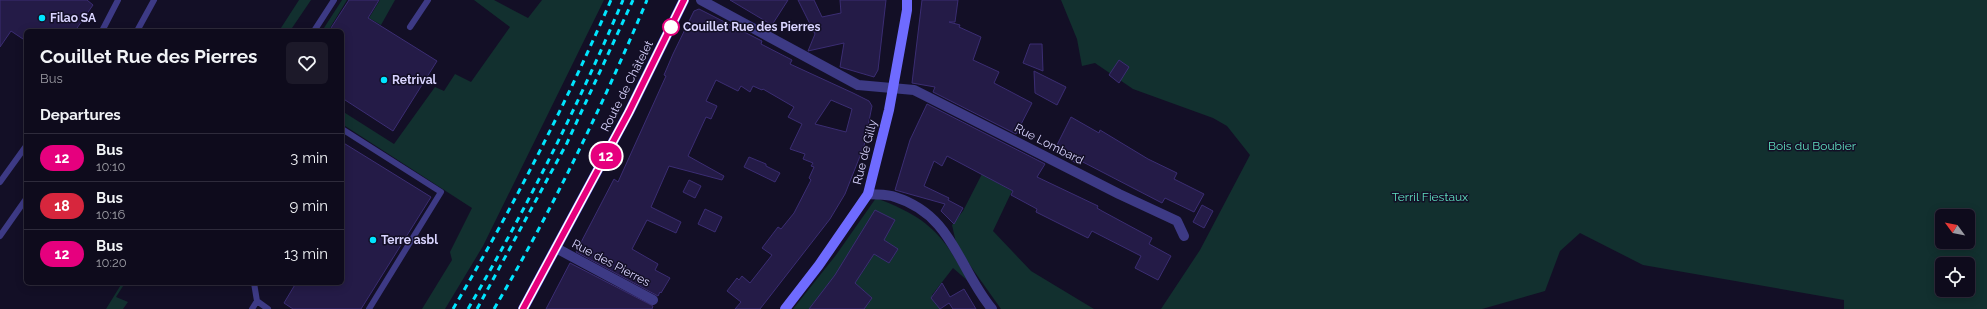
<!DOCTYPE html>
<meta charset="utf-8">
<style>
body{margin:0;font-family:Raleway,sans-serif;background:#1c1929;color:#f1f3f6;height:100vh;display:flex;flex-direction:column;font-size:15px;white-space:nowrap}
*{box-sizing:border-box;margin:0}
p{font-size:13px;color:#9b9ba3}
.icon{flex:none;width:22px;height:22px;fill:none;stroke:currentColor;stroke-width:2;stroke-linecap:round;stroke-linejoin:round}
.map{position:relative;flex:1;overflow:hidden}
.side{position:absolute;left:24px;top:29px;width:320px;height:256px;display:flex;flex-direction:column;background:#0e0b1c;border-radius:6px;box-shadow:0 2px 10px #0003,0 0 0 1px #2e2b3b}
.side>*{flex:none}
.badge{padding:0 8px;border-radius:13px;font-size:14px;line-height:26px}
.needle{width:26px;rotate:302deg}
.tools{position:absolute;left:1935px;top:209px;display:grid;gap:8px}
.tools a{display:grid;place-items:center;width:40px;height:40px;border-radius:6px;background:#0e0b1c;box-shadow:0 2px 10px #0003,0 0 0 1px #2e2b3b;font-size:20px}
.map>.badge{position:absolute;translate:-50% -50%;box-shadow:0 0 0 2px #fff}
h2{padding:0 16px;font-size:15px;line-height:36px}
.round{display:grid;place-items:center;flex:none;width:42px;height:42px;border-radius:6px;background:#1c1929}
.head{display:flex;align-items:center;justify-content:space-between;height:68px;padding:0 16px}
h1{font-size:19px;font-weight:700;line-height:30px}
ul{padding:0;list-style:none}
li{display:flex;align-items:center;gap:12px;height:48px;padding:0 16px;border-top:1px solid #2e2b3b}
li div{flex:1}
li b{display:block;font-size:15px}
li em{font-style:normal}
li .badge{min-width:44px;font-weight:700;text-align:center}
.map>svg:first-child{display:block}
.green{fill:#12302f;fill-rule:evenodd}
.building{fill:#241b47;stroke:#3b2d73;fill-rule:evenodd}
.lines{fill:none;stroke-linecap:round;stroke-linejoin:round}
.service{stroke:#3d3a85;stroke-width:6}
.minor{stroke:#3d3a85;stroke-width:10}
.secondary{stroke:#6f6bff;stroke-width:10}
.rail{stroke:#00e5ff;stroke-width:3;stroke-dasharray:6 5;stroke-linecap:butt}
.line-casing{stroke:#fff;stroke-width:9}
.line{stroke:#e6007e;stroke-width:6}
.poi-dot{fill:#00e5ff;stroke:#130f26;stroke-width:1.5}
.stop-dot{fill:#fff;stroke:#e6007e;stroke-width:2}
.labels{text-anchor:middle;stroke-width:3;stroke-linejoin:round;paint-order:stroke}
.poi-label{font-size:12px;font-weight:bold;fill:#d9d4ff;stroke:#130f26;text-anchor:start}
.stop-label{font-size:12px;font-weight:bold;fill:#d9d4ff;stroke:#130f26;text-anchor:start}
.street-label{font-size:12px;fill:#d9d4ff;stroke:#130f26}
.park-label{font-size:12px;fill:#5fe0c0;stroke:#130f26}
</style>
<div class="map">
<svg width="1987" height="309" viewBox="0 0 1987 309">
<rect width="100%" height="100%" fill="#130f26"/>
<path class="green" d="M299,0h12l-21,31h-11z
M342,0h5l-19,31h-6z
M380,0h15l-14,25 -12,-7z
M474,0h20l34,18 14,-18h62l-121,246 -38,63h-23l30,-49 -2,-8 22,-44 -130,-84v-13l52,33 41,-57 9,4 11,-17 16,8 39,-55z
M1061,0h926v309h-143v-9l-201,-35 -63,-32 -20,18 -15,40 -63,18h-321l39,-59 50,-95 -23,-29 -14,-8 -80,-29 -38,-26 -13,3 -5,-27zM1942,216h26v26h-26zM1942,264h26v26h-26z
M982,174l30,17 -19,40 38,40 63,38h-93l-44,-62 -5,-22 11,-14z
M876,198c26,10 50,21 67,43 10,12 17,27 25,40l-15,-13 -21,27 9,14h-148l43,-54z
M122,283h3l-9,14 12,5 -5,7h-17z"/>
<path class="building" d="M0,0h87l6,5 -18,26h-49v10l-15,-10 -11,16z
M349,0h30l-11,18 69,43 -44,70 -51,-33v-67h-13z
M730,0h58l-16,25z
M798,0h16l8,17 19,-4 -1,-13h46l-8,70 -4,7 -34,-10 4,-24 -36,8 7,-17z
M922,0h36l-3,22h-6l11,3 -1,2 22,10 -8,23 26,12 -5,11 38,20 -16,31 -83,-42 2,-5 -23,-4z
M699,9l63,32 -1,3 31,16 -2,4 63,29 16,8 3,5 -8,40 -19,48 -15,25 -70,90h-25l6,-7 -14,-11 10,-13 2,2 3,-4 8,7 22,-28 -10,-7 16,-21 3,2 13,-16 17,-33 -2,-2 5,-11 -3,-1 2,-3 -10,-4 2,-5 -15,-5 12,-25 -14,-7 6,-10 -31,-18 -1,1 -9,-4 -3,6 -9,-6 -3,5 -22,-11 -10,21 11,5 -6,13 -5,-2 -18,39 36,20 -2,4 -53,-14 -18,41 30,15 -5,11 -29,-13 -15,29 26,15 -3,6 15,8 -9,15 -1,-1 -2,4 -82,-44 38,-73 4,3 48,-106 -2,-1 9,-21 21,-43zM831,100l21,9 -6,23 -31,-8z
M1030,44h12l1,27 -20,-8z
M1119,60l10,7 -10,16 -10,-8z
M1034,71l32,16 -9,18 -22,-12z
M927,104l118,60 -8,13 61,29 -1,2 5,3 50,27 -3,6 22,12 -13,24 -23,-12 6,-12 -49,-25 -4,7 -52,-26 1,-3 -26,-14 2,-4 -66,-35 -5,10 -8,-5 -10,25 25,12 -1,2 15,8 -9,16 -13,-13 4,-7 -50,-14 15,-50z
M1071,117l28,16 1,-3 48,29 29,14 -3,6 30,15 -10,18 -29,-14 -3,5 -83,-43 -1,4 -24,-13z
M342,142l89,55 -70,112h-68l-9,-6 12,-20h46z
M749,157l17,7v2l14,7 -5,9 -31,-15z
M689,180l12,6 -6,12 -12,-6z
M1202,205l11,6 -9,17 -11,-6z
M705,209l17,8 -7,15 -17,-8z
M875,210l20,10 -11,20 14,9 -9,14 -15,-9 -19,29 17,15 -8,11h-55l26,-34z
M570,263l83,43 -1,3h-106z
M942,283l8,14 14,-8 12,20h-23l-4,-6 -9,6 -9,-11z"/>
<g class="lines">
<path class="service" d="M410,27l18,-27
M102,31l16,-31
M137,31l17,-31
M314,31l20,-31
M342,129l99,63 -72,117
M0,182l26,-36
M0,236l26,-37
M254,283l3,18
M252,309l5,-8 11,8"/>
<path class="minor" d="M701,0l157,85 56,5 14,7 191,97 58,27 7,15
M868,194c8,1 19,0 27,3 58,18 63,71 97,112
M556,248l97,52"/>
<path class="secondary" d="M523,309l106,-197 55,-112
M785,309l34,-44 49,-71 21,-84 18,-100v-10"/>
<path class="rail" d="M453,309c59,-100 112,-203 158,-309
M468,309c58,-100 110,-203 155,-309
M477,309l90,-166 66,-143
M494,309c58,-99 109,-204 153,-309"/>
</g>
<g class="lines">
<defs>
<path id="line" d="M523,309l106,-197 55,-112"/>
</defs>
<use href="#line" class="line-casing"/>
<use href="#line" class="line"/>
</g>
<g class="poi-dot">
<circle cx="42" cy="18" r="4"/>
<circle cx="384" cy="80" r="4"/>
<circle cx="373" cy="240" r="4"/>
</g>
<circle class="stop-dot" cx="671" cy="27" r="8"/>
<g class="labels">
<g class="poi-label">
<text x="50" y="22">Filao SA</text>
<text x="392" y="84">Retrival</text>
<text x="381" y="244">Terre asbl</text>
</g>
<g class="stop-label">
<text x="683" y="31">Couillet Rue des Pierres</text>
</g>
<g class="street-label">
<text transform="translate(627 86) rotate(-63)" y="4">Route de Châtelet</text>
<text transform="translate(1049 144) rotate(27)" y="4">Rue Lombard</text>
<text transform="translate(865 152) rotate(-76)" y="4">Rue de Gilly</text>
<text transform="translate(611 263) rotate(28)" y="4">Rue des Pierres</text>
</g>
<g class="park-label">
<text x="1812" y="150">Bois du Boubier</text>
<text x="1430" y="201">Terril Fiestaux</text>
</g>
</g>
</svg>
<div class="tools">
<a><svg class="needle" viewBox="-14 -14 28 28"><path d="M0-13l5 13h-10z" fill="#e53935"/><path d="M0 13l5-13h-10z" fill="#9b9ba3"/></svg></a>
<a><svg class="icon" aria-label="locate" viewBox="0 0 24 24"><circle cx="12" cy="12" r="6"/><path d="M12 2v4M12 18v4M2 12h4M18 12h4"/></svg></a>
</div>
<b class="badge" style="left:606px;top:156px;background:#e6007e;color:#fff">12</b>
<section class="side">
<div class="head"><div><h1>Couillet Rue des Pierres</h1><p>Bus</p></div><a class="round"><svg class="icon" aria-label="heart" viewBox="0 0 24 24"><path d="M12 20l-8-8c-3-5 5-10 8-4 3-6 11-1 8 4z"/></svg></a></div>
<h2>Departures</h2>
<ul>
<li><span class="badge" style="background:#e6007e;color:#fff">12</span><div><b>Bus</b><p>10:10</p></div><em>3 min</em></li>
<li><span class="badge" style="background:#d7263d;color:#fff">18</span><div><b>Bus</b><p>10:16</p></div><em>9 min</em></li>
<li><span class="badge" style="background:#e6007e;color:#fff">12</span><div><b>Bus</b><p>10:20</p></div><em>13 min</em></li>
</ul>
</section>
</div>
